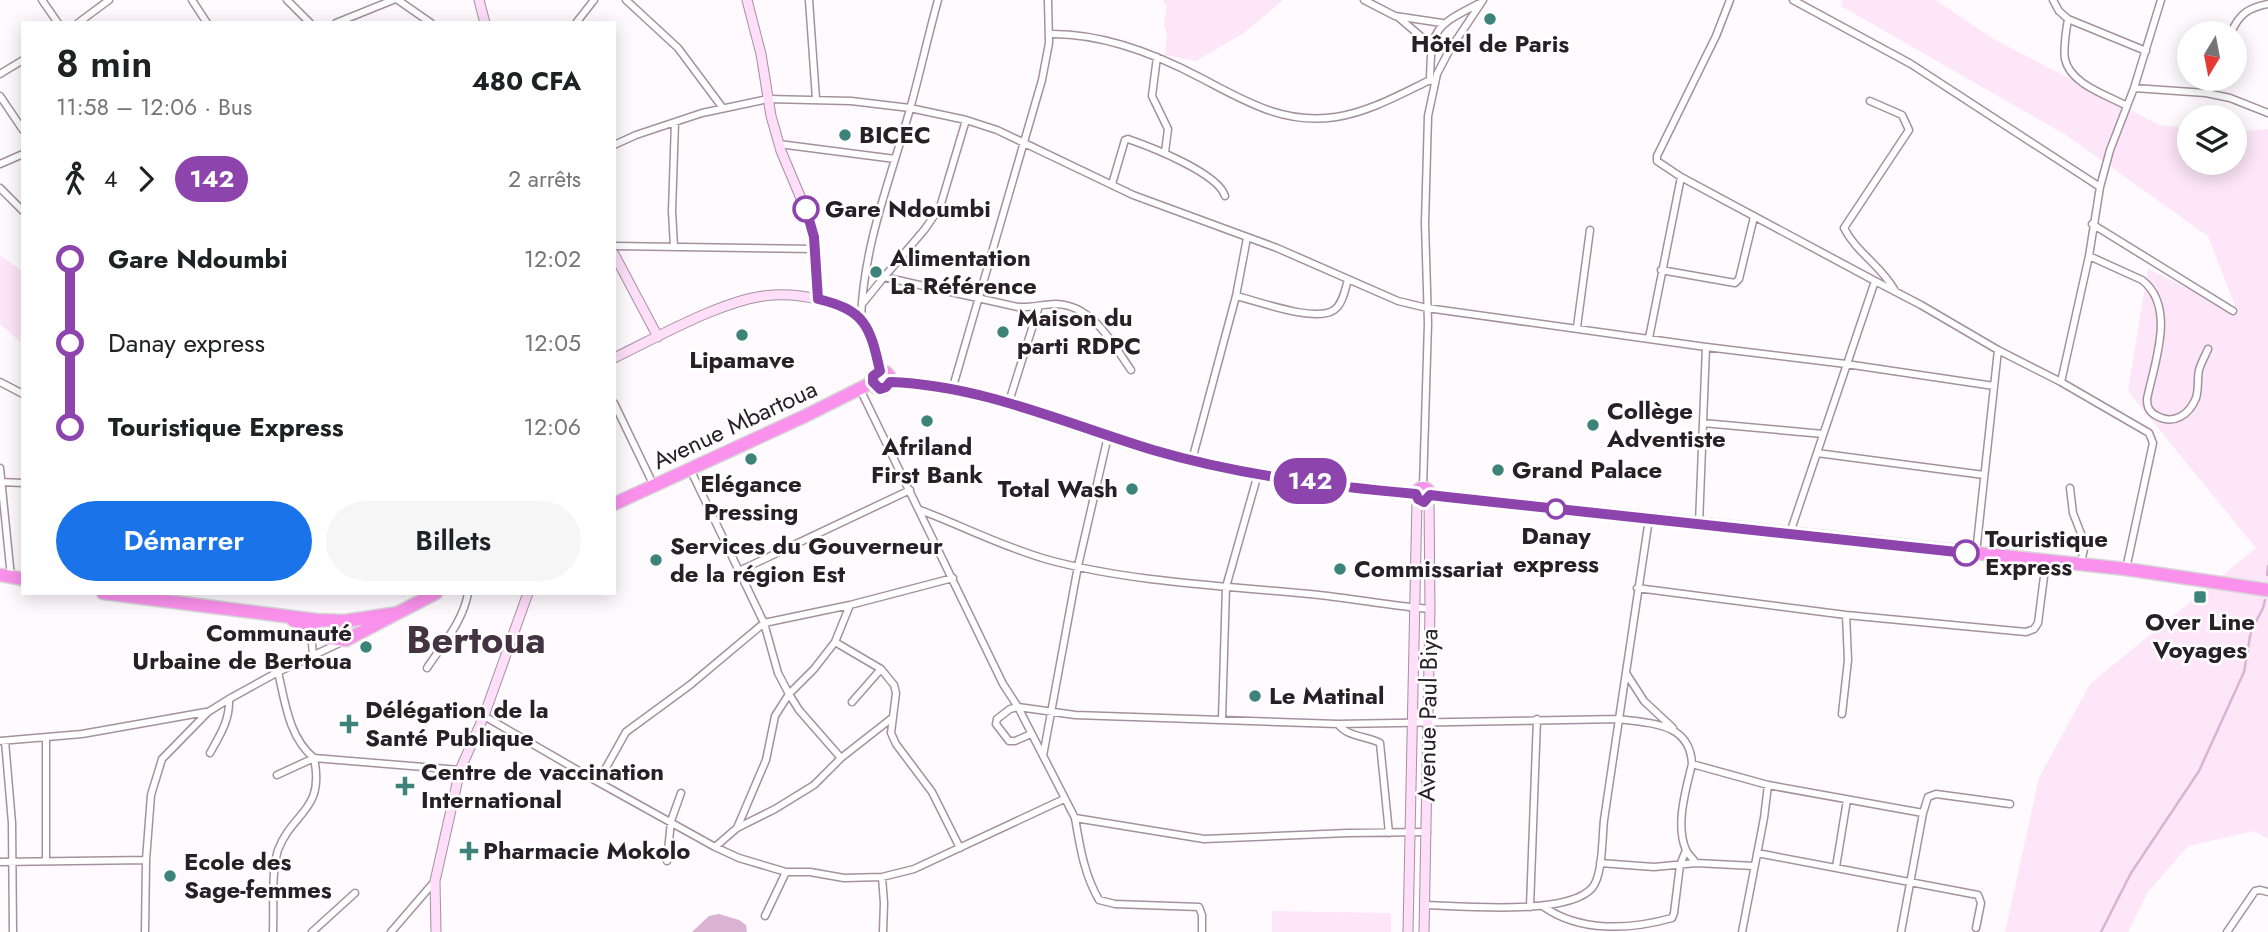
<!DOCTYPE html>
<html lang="fr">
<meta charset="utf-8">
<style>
body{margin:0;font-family:Jost,sans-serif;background:#f6f6f6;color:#202124;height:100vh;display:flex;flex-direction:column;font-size:26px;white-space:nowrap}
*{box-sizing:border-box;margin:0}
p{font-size:23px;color:#757577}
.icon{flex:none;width:38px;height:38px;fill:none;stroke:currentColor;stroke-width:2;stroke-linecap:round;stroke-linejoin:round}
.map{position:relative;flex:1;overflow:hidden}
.side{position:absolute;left:21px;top:21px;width:595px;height:574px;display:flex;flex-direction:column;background:#fff;border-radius:0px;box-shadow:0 4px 18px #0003}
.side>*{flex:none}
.badge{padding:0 14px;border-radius:23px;font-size:24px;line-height:46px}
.needle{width:46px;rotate:190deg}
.buttons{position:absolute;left:2177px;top:21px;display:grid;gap:14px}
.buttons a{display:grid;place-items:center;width:70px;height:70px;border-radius:50%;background:#fff;box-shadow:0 4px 18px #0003;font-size:35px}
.map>.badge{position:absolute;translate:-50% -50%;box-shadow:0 0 0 4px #fff}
.legs{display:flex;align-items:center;gap:10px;height:77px;padding:0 35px;font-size:23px}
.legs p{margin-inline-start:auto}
.head{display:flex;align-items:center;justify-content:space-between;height:119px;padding:0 35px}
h1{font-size:38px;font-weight:600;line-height:52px}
.button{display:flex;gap:14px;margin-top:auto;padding:14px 35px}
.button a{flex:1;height:80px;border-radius:42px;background:#1a73e8;color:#fff;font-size:28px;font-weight:600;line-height:80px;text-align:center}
.button a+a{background:#f6f6f6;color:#202124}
ul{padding:0 35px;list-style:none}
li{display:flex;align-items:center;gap:24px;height:84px;font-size:26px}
li i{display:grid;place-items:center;width:10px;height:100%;margin:0 9px;background:currentColor}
li i::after{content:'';width:18px;height:18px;margin:-9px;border:5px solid;border-radius:50%;background:#fff}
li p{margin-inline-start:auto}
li:first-child i{background:linear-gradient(#0000 50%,currentColor 0)}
li:last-child i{background:linear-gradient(currentColor 50%,#0000 0)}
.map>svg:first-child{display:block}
.green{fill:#fce6f8}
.water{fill:#dab3d3}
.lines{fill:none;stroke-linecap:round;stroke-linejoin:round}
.stream{stroke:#dab3d3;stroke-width:2.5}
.street-casing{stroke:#a491a0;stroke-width:9}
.secondary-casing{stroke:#a491a0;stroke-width:11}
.highway-casing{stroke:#d8d7d8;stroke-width:15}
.street{stroke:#fff;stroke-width:6}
.secondary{stroke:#fedef9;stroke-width:9}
.highway{stroke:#fa91ec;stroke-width:12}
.line-1-casing{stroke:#fff;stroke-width:16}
.line-1{stroke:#8e44ad;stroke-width:10}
.poi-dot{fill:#3e8379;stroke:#fff;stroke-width:2.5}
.stop-1-dot{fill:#fff;stroke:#8e44ad;stroke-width:3.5}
.labels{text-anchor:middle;stroke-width:5;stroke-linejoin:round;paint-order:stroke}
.poi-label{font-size:24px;font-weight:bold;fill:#282027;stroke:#fff;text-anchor:start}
.stop-label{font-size:24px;font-weight:bold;fill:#282027;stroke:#fff;text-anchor:start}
.street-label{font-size:24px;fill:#282027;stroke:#fff}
.town-label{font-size:38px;font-weight:bold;fill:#443442;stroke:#fff}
</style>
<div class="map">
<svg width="2268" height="932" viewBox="0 0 2268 932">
<rect width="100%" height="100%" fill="#fefafd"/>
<path class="green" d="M1163,0h120l-39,33 -48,28 -31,-6 2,-21 -3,-9 3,-18z
M1843,0h92l60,40 164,85 30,3v35h46v-31l33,-3v710l-14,-8 -66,15 -40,46 -20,40h-123l34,-154 51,-94 166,-136 -128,-157 20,-122 90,44 -30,-77 -142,-101 -225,-129z
M0,255l23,17v72l-23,-20z
M1272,911l119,2v19h-119z"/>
<path class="water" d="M719,914l20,6 7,5 1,7h-55l17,-16z"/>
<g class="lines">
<path class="stream" d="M2267,575l1,-9
M2101,932l30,-59 68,-102 45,-99 7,-41 12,-23 2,-8"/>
<defs>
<path id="street" d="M42,0l16,23
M192,0l15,23
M287,0l23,23
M398,0l33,23
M626,0l52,48 44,59
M809,0l7,99
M1364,0l31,16 47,7
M1730,0l-14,36 -59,120v5l24,16 194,104
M1793,0l118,64 189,123
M2053,0l6,11 9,8 78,32
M1398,17l33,28
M2068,19c-2,13 -5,28 -3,40 5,25 42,36 62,47
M78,23l31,-23
M336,23l57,-23
M576,23l18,-23
M2231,33c8,-19 17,-25 37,-29
M1049,34c53,-1 105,19 152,44 44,23 83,47 135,39 33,-5 65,-23 94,-37
M1157,57l-5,39 16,33 -3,23
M0,74l23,-14
M1430,81c1,-51 3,-54 48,-77
M2134,88l72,5 24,5 38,15
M2206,93l6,-14
M0,96l23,34
M1870,101l32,14 7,15 -65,98c12,24 37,38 50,61
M779,144l116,15
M614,145l22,-10 66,-22 66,-14 83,2 59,7 56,12 31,10 136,65 144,53 121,53 29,7 279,39 140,17 148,22
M0,164l23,-10
M1112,184l13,-44 3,-1c23,8 90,34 97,57
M0,188l23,23
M2092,224l141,87
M614,246l201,3
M674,247l-2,-36 3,-89
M2089,256l53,24c35,27 12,84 5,119 0,8 2,13 10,17 17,9 32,-1 39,-18 3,-9 1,-19 3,-28 2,-7 6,-14 9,-21
M1661,270l74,13 4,-4 15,-62
M884,277l41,-48 15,-22 26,-87
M1236,296c22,5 79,27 98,14 9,-6 11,-21 14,-30
M863,303l21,-26 134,30c13,1 25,-3 38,-3 37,1 56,39 75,66
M861,318c3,-75 29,-137 49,-209 10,-36 18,-73 28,-109
M1577,327l13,-97
M1649,338l32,-161
M0,382l23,12
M2061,382l28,-126 11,-69 10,-37 24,-62 27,-88
M860,389l143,295 15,23 57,111 129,21 144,-6 79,-1
M952,390l90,-310 7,-37 -1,-43
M614,403l40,83
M1008,405l31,-99
M1703,423l120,11
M1817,453l167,22
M1192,460l44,-164 11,-58
M0,468l11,109
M690,469l74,154 14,50 11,21 10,16 42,48
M0,482l23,1
M1423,488l5,-165 -3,-100 3,-107 9,-42 12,-23 34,-51
M2070,488l3,25 12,31 -4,19
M920,510c43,16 85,38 129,50 86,23 181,26 270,35 37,4 74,11 111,14
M1649,519l-30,200c32,5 71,3 73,45l76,21 155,28 -22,119
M1699,524l7,-177
M1790,533l85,-252 46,24 77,45 63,32 88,51 4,10 -27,126
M1976,553l22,-203
M741,570l169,-80
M1637,588l209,27 180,17 8,-3 4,-6 8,-62
M311,630l2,26
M835,642l46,27 13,16 2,8 -5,40 5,11 36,48 28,56
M427,668c15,-23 36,-46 41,-75
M278,672c7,30 11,66 36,86l146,12
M1626,673l18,28 29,27
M852,702l29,-33
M1842,714l6,-54 -2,-45
M484,716l114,66 117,65 24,11 47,14h24l34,6 38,-1 32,-8 150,-70
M1222,719l4,-132 32,-113
M1338,724c9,13 29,12 42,19l9,90
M1031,734l-16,7h-6l-13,-17 1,-5 13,-10 8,-2 57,8 263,9 281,-5c-5,34 -10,67 -15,101 -2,18 -1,55 -12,68 -24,28 -131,18 -168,17
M0,741l82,-7 124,-22
M5,741l7,82 1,109
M210,753c10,-18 20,-33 19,-54
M1043,756l35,-190 30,-130
M1692,764c-6,25 -17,61 -6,86 2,4 7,9 10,13
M598,782l28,-50 64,-47 74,-62 86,-18 103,-27
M1923,813l5,-16 8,-3 74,10
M1075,818c5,29 9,56 24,82l16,4 84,3 3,8v17
M737,828l29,-68 9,-44 14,-22 25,-25 21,-27 15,-37
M715,847l22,-19 38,-19 39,-24 27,-27 51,-40
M1757,853l221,42 3,8 -5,25
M46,861v-123
M667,861l4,-40 10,-28
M0,862l146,-2
M1600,863l54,4 42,-4 58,3
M1836,867l11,-67
M882,877l2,26 -1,29
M1530,907l7,-188
M1544,907c36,25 85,23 128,11l2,-5 6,-48 6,-15
M765,916l21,-44
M145,932l1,-72 5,-65 11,-36 46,-47 21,-13 49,-27 68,-32 -1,-18
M273,932c1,-24 -2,-60 5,-82 15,-39 47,-39 36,-92l-37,17
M312,932l43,-39
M391,932l44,-51
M1742,932l22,-114 4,-33
M2227,932l28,-41 5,-1 8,2"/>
<path id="secondary" d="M479,0l6,23
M747,0l14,54 10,62 10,35 24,57 9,29 4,62
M614,254l44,83
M614,358c42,-20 113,-61 159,-63 16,-1 32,1 48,5 13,3 29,6 38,17 13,14 17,36 21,54
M436,932l-1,-51 25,-111 24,-54 44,-123
M1408,932l9,-434
M1424,932l6,-323 -1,-110"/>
<path id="highway" d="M872 380a9 9 0 1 1 18 0a9 9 0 1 1-18 0Z
M890,382c87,2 180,44 263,68 86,25 175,35 263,44
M1416 495a7 7 0 1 1 14 0a7 7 0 1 1-14 0Z
M1430,495l696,74 142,21
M614,504l191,-88 68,-34
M0,575l23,4
M103,593l213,27 29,1 53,-8
M293,620l37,18 16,2 90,-47"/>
</defs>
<use href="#street" class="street-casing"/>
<use href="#secondary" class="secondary-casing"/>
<use href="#highway" class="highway-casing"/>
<use href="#street" class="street"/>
<use href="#secondary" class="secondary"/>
<use href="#highway" class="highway"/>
</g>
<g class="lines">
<defs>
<path id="line-1" d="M806,209l8,28 4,62c47,11 52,27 62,72l-7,5v6l7,7 6,-2 4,-5c91,3 177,42 263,68 85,25 175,36 263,44l2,5 6,3 6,-7 17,2 519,56"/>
</defs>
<use href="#line-1" class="line-1-casing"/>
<use href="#line-1" class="line-1"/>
</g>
<g class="poi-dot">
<circle cx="1490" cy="19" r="7"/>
<circle cx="845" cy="135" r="7"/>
<circle cx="876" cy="272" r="7"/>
<circle cx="1003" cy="332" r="7"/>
<circle cx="742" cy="335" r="7"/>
<circle cx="927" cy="421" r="7"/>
<circle cx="1593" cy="425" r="7"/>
<circle cx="751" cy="459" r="7"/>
<circle cx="1498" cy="470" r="7"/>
<circle cx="1132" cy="489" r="7"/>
<circle cx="656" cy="560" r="7"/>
<circle cx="1340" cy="569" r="7"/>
<rect x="2193" y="590" width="14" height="14" rx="3.5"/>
<circle cx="366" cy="647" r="7"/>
<circle cx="1255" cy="696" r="7"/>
<path d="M345.5 713.5h7v7h7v7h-7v7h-7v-7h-7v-7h7z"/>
<path d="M401.5 775.5h7v7h7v7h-7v7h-7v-7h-7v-7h7z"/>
<path d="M465.5 840.5h7v7h7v7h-7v7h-7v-7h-7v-7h7z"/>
<circle cx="170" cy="876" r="7"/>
</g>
<g class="stop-1-dot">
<circle cx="806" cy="209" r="12"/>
<circle cx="1556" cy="509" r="9"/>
<circle cx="1966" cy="553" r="12"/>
</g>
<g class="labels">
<g class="poi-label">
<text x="1490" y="52" text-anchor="middle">Hôtel de Paris</text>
<text x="859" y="143">BICEC</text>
<text x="890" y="266">Alimentation<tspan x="890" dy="28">La Référence</tspan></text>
<text x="1017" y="326">Maison du<tspan x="1017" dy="28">parti RDPC</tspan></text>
<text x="742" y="368" text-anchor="middle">Lipamave</text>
<text x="1607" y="419">Collège<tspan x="1607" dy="28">Adventiste</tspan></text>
<text x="927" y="455" text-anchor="middle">Afriland<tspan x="927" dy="28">First Bank</tspan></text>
<text x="1512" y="478">Grand Palace</text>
<text x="751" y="492" text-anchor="middle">Elégance<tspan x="751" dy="28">Pressing</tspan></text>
<text x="1118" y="497" text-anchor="end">Total Wash</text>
<text x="670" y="554">Services du Gouverneur<tspan x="670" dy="28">de la région Est</tspan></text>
<text x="1354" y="577">Commissariat</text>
<text x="2200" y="630" text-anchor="middle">Over Line<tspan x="2200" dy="28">Voyages</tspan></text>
<text x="352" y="641" text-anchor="end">Communauté<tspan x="352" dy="28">Urbaine de Bertoua</tspan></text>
<text x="1269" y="704">Le Matinal</text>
<text x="365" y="718">Délégation de la<tspan x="365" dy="28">Santé Publique</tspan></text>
<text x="421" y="780">Centre de vaccination<tspan x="421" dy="28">International</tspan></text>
<text x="483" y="859">Pharmacie Mokolo</text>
<text x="184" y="870">Ecole des<tspan x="184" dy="28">Sage-femmes</tspan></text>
</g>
<g class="stop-label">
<text x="825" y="217">Gare Ndoumbi</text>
<text x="1556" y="544" text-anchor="middle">Danay<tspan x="1556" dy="28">express</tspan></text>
<text x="1985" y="547">Touristique<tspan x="1985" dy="28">Express</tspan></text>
</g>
<g class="street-label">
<text transform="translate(735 425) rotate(-25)" y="8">Avenue Mbartoua</text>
<text transform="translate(1428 715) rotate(-89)" y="8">Avenue Paul Biya</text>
</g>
<g class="town-label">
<text x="476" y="653">Bertoua</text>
</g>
</g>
</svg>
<div class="buttons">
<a><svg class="needle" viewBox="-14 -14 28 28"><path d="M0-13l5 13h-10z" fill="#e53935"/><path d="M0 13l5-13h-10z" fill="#757577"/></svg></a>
<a><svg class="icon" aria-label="layers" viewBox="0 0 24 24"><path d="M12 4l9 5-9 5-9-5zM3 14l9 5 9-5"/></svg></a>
</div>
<b class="badge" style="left:1310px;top:481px;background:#8e44ad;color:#fff">142</b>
<section class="side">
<div class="head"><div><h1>8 min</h1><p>11:58 – 12:06 · Bus</p></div><b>480 CFA</b></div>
<div class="legs"><svg class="icon" aria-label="walk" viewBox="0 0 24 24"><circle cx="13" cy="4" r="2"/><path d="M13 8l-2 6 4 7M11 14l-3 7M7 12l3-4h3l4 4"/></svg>4<svg class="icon" aria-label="forward" viewBox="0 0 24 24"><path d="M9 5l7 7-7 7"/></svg><b class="badge" style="background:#8e44ad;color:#fff">142</b><p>2 arrêts</p></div>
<ul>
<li><i style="color:#8e44ad"></i><b>Gare Ndoumbi</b><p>12:02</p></li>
<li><i style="color:#8e44ad"></i><span>Danay express</span><p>12:05</p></li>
<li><i style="color:#8e44ad"></i><b>Touristique Express</b><p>12:06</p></li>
</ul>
<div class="button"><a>Démarrer</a><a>Billets</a></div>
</section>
</div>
